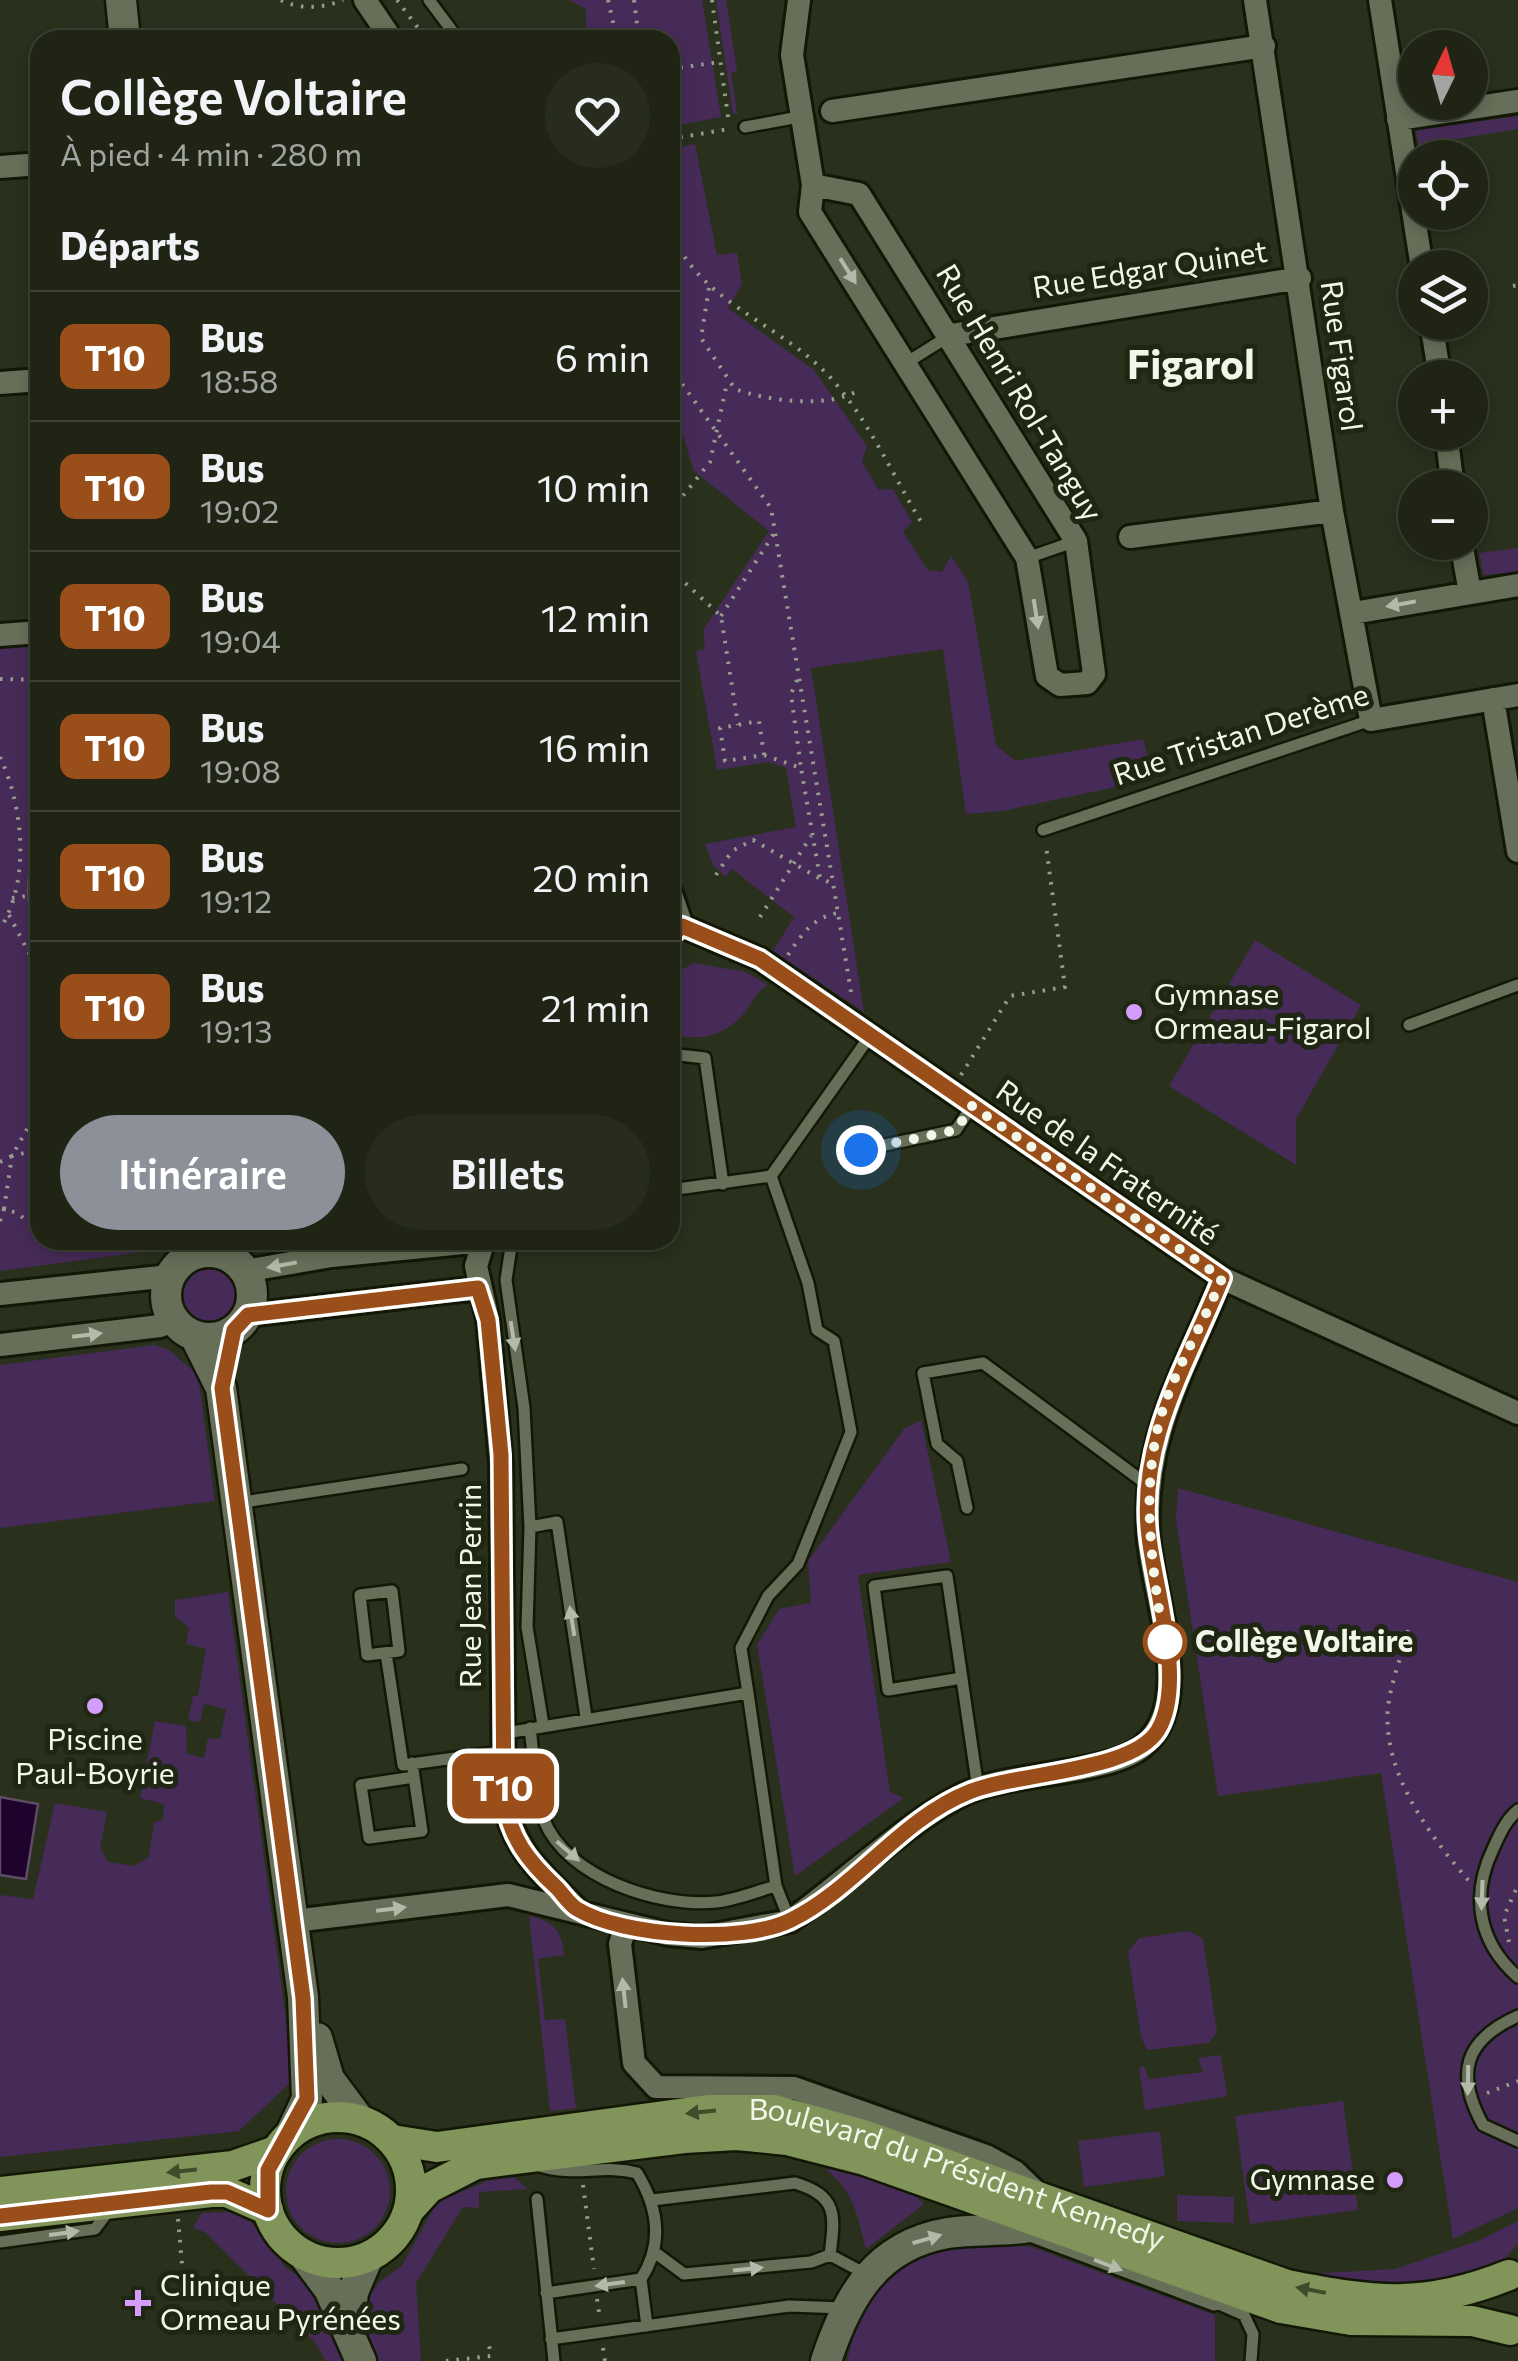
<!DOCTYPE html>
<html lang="fr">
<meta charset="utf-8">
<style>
body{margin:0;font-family:Commissioner,sans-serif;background:#272c1e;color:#f1f3f6;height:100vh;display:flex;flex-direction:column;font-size:38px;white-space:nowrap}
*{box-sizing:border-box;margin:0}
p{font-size:32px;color:#a1a4a0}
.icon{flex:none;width:55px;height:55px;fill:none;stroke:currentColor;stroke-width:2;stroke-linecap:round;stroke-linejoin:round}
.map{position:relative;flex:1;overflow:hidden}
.side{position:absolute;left:30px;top:30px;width:650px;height:1220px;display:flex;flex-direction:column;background:#1f2415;border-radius:30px;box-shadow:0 5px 15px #0003,0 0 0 2px #3c4134}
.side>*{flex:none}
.badge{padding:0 20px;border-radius:15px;font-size:35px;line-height:65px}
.needle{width:65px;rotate:5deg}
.buttons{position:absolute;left:1398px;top:30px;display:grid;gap:20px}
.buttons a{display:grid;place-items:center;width:90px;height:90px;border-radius:50%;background:#1f2415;box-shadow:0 5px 15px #0003,0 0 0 2px #3c4134;font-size:50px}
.you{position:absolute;width:50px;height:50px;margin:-25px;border:8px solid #fff;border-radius:50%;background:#1a73e8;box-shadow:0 0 0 15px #1a73e833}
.map>.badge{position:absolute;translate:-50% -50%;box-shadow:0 0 0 5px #fff}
h2{padding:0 30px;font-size:38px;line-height:90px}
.round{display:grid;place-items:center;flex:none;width:105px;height:105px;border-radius:52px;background:#272c1e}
.overview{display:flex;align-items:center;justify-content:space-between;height:170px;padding:0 30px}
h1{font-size:48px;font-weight:600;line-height:75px}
.action{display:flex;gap:20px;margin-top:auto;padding:20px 30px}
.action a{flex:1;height:115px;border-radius:60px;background:#8c9099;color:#fff;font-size:40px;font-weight:600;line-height:115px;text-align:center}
.action a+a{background:#272c1e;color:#f1f3f6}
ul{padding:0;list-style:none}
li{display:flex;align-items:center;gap:30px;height:130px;padding:0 30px;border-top:2px solid #3c4134}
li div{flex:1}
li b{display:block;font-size:38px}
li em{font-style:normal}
li .badge{min-width:110px;font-weight:700;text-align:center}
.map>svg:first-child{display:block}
.green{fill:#462b58}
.water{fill:#1e032d;stroke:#5e4c66;stroke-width:2.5}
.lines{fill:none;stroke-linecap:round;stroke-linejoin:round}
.service-casing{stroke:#121805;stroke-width:16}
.minor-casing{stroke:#121805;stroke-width:28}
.tertiary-casing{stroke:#121805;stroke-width:35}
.primary-casing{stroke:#121805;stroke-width:35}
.path{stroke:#979d8d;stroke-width:4;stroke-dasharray:2.5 8;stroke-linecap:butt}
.service{stroke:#676f59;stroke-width:11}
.minor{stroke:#676f59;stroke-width:22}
.tertiary{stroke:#676f59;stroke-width:30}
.primary{stroke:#819459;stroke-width:30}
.oneway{fill:#b3baa9}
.oneway2{fill:#414c2b}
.line-casing{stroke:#fff;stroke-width:22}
.line{stroke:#9a4e19;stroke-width:15}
.walk{stroke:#f2f7ea;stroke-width:10;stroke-dasharray:0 18}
.poi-dot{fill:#d49cfc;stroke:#1f2612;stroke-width:4}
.stop-dot{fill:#fff;stroke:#9a4e19;stroke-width:5}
.labels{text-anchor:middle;stroke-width:10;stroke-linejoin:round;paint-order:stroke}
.street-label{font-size:30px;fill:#f2f7ea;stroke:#1f2612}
.poi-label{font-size:30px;fill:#f2f7ea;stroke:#1f2612;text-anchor:start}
.stop-label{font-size:30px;font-weight:bold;fill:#f2f7ea;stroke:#1f2612;text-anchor:start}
.district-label{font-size:40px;font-weight:bold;fill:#f2f7ea;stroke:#1f2612}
</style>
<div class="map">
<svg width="1518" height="2361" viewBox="0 0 1518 2361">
<rect width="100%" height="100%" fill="#29301c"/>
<path class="green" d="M569,0h133l19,117 -51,10v-87h-84v-31z
M716,0h10l11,71 -6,2 6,40 -4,1z
M1518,116v13l-69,11 2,17h-31l-4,-27z
M695,144l22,111 20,-2 5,31 -14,24 86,62 53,76 -5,16 17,28 14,-1 19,33 -9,10 25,38 14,2 9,-16 17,26 28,163 19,16 128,-22 11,40 -152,32 -36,3 -23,-165 -132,19 53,344 -91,-61 21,-34 -62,-48 -6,8 -13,-12 -8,-21 91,-17 -10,-59 -17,-6 -52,8 -21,-119 9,-2 -2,-19 66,-99 -75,-60 -24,-77v-245z
M1518,548v24l-34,3 -5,-22z
M40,644v596h119l-17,12 -142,19v-625z
M1255,940l106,65 -65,114v46l-127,-79z
M693,963l53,9 22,13c-12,7 -13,13 -20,23 -20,28 -47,34 -78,26v-57z
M179 1292a29 29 0 1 1 58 0a29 29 0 1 1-58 0Z
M154,1345l15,5 29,25 17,126 -215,27v-163z
M921,1420l30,142 -93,13 32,217 14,6 -109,78 -38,-231 22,-36 32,-6 -3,-42 96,-132z
M1178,1488l340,94v626l-65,31 -72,-466 -163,23 -42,-276z
M228,1592l66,487 -55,52 -239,26v-262l33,4 22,-96 52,9 -7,36 8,14 26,4 15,-9 5,-35 9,-2 1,-16 -24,-6 15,-77 31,5 1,28 17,4 4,-20 12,1 6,-30 -22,-5 -4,18 -12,-2 5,-24h5l8,-47 -20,-5 3,-16 -14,-12v-16z
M529,1916c24,5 33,14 35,39l-26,4 7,61 20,-1 11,89 -26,3z
M1189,1931l14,8 14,93 -8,11 -62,7 -6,-13 -13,-85 11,-14z
M1221,2055l6,41 -82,14 -6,-42 5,-2 5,13 54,-7 -5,-14z
M1343,2101l15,109 -108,14 -15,-108z
M1160,2131l5,45 -81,11 -6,-46z
M286 2191a52 52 0 1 1 104 0a52 52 0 1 1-104 0Z
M832,2167l85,30 7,7 -58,45c-9,-34 -11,-55 -39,-79z
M514,2177l14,12 -49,3v16l-16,-1 -47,76 5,78h-42l-13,-34 2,-29 11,-16 23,-16 35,-64 50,-21z
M1177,2195l57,2v26l-57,-2z
M230,2212l21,10 35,46 28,18 30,75h-18l-11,-19 -109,-109 -13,-6 9,-14z
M1518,2221v23c-9,9 -17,21 -28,28 -43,29 -136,14 -183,2l88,-5 83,-28z
M957,2242l75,5 183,68v46h-368l12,-48 39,-48z"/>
<path class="water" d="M40,849v85c-15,-27 -17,-59 0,-85z
M0,1797l38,7 -12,75 -26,-4z"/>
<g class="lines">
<defs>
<path id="service" d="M429,0l30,40
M745,127l54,-10
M906,363l43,-27
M1027,558l49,-17
M1043,830l328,-110
M1409,1025l109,-40
M670,1054l35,4 18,126
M861,1150l95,-20 16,-24
M670,1190l101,-14 99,-140
M512,1240l-6,40 18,128 6,119
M237,1503l225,-34
M967,1508l-10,-47 -20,-17 -14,-71 60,-10 166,123
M392,1591l7,60 -32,4 -7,-60z
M386,1653l17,112 97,-13
M962,1678l-74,12 -14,-104 73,-10 31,213
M748,1693l-7,-45 27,-52 30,-32 53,-132 -17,-91 -17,-11 -9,-47 -37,-107
M543,1725l-16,-98 3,-100 27,-5 29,195
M530,1728c4,29 4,65 14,92 22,57 115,88 172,82 20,-2 41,-11 60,-16
M500,1734l248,-41 28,193 14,35
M412,1763l10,68 -53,7 -8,-53 53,-8
M1518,1810c-13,11 -18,24 -25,39 -23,48 -14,94 25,128
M1518,2016c-54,24 -63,58 -35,109l35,16
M540,2166c33,11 65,-2 97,7 22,36 26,72 4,106l-95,14
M537,2199l17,162
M652,2200l143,-17c43,13 40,32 35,72l-19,7 -127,12 -27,-20
M1030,2236l184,69
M0,2242l95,-13 15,-20
M830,2255l36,19
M641,2279l6,47
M1210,2300l34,15 9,19 -2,27
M551,2339l238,-33 55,2"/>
<path id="minor" d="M365,0l27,40
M799,0l-7,55 21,130 -3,27 217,346 20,118 13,9 27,-2 7,-9 -18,-133 -217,-347 -46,-9
M1255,0l77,511 39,209 147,-25
M1380,0l42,268
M832,111l432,-65
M1398,119l120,-18
M0,167l40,-3
M1431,322l9,56
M951,335l349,-57
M0,383l40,-3
M1446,432l7,56
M1130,537l202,-26
M1461,542l9,51
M1353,613l165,-28
M0,635l40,-3
M1493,699l25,152
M670,891l12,35
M682,926l78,33 462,319 296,135
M484,1240l-8,26 12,54 13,143 3,336c8,51 39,75 73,110
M245,1271l86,-15 152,-15
M0,1294l170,-18
M248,1315l230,-27
M0,1345l160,-19 13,-7
M294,1921l214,-26 160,39 34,3 88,-16c51,-36 124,-105 178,-129 47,-20 141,-18 174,-45 57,-45 8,-156 6,-217 -4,-98 39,-164 74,-252
M626,1925l-6,19 14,119 22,24 138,1 192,68 29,16 21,20"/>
<path id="tertiary" d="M121,0l4,40
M166 1295a43 43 0 1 1 86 0a43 43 0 1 1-86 0Z
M195,1336l26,52 82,609 4,102 -16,34
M317,2038l12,41 29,39
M303,2254l26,35 32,72
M349,2334l4,-42 15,-35
M826,2361c21,-64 50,-116 122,-128 31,-5 62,0 94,-9"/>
<g id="primary">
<circle cx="338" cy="2190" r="73"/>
<path id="s1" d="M392,2140l45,7 271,-37h66l89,25 424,150c86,17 138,24 222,-10"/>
<path d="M0,2192l233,-26 43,-15"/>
<path d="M409,2210l20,-22 47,-24 208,-26 53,-3 50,5 78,20 416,148 70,12 121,1 38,9"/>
<path d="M0,2216l211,-24h16l41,18"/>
</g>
</defs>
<use href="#service" class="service-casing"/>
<use href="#minor" class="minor-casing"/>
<use href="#tertiary" class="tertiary-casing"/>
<use href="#primary" class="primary-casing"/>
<path class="path" d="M281,0c17,10 44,8 62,0
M397,0l30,40
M608,0l9,40
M634,0l5,40
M712,0l17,124
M670,69l50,-7
M670,139l59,-10
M670,229c28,73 106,92 157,145 40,42 66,102 96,151
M1513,286l5,-1
M709,288l-8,50 34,51c33,12 93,20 124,1
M670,367l101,141 81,490
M670,512l40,-50 17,-79
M670,569l51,47 17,109
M721,616l54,-84
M0,679l40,1
M797,680l-6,14 10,74
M764,755l-5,-34 -39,7 5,33 39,-6 37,13 19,110 11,5
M0,757c23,49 31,123 0,172
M716,875l16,-24 21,-11 66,38
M12,898l28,-4
M9,915l31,59
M760,917l51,-81
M788,955c13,-20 25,-38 50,-42
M961,1075l49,-79 55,-9 -19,-141
M0,1162l12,-6 28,-50
M4,1209l8,-53 28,-7
M0,1221l4,-12 13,4 23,18
M1408,1630c-6,25 -17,52 -20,77 -6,65 41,128 81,174
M1509,1942l-5,-26 14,-31
M1487,2093l31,-12
M583,2185l11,84
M178,2219l4,45
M597,2299l3,20
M603,2348l2,13
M446,2361l45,-5 -2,-11"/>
<use href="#service" class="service"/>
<use href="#minor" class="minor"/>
<use href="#tertiary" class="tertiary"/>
<use href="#primary" class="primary"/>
</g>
<defs><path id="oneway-solid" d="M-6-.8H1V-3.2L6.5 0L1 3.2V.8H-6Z" transform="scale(2.5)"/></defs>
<g class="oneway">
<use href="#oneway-solid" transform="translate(848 271) rotate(58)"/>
<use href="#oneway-solid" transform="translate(1401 604) rotate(170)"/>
<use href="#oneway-solid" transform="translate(1036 614) rotate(81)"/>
<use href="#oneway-solid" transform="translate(282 1265) rotate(170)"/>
<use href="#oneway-solid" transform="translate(87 1335) rotate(-7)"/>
<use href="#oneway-solid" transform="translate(513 1336) rotate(81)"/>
<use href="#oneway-solid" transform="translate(572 1621) rotate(-99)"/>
<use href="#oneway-solid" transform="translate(568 1851) rotate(41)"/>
<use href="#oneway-solid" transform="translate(1482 1895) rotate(92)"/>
<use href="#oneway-solid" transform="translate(391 1909) rotate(-7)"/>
<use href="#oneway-solid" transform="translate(624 1993) rotate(-96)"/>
<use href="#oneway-solid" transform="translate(1468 2080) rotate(91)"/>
<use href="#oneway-solid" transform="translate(64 2233) rotate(-8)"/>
<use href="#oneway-solid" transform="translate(927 2239) rotate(-16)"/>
<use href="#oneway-solid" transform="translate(1108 2265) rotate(21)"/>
<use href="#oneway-solid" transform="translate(748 2269) rotate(-6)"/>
<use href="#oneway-solid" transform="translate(610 2284) rotate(172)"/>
</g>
<g class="oneway2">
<use href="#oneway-solid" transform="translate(701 2112) rotate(174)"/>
<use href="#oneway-solid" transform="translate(182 2171) rotate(174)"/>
<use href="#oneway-solid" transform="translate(1311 2290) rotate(-169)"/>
</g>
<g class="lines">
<defs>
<path id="line" d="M0,2216l211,-24h16l41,18v-40l39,-71 -4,-101 -81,-610 12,-58 14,-15 230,-27 10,32 13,135 3,344c6,39 24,62 52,88 7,7 13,17 21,22 46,28 166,35 214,11 65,-32 110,-101 178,-128 49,-20 164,-20 189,-62 28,-46 -3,-141 -9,-193 -12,-95 39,-174 73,-259l-462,-319 -78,-33 -12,12"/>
</defs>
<use href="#line" class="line-casing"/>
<use href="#line" class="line"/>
<path class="walk" d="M861,1150l95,-20 16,-24 250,172c-19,47 -48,92 -62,141 -21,80 -6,157 6,236l-1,-13"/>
</g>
<g class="poi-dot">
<circle cx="1134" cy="1012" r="10"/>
<circle cx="95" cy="1706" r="10"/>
<circle cx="1395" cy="2180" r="10"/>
<path d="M133 2288h10v10h10v10h-10v10h-10v-10h-10v-10h10z"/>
</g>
<circle class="stop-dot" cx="1165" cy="1642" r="20"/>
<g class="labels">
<g class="street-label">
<text transform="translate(1150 270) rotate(-9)" y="10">Rue Edgar Quinet</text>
<text transform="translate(1341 356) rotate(82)" y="10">Rue Figarol</text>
<text transform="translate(1019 393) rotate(59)" y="10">Rue Henri Rol-Tanguy</text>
<text transform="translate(1241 735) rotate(-18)" y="10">Rue Tristan Derème</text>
<text transform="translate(1107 1163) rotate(35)" y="10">Rue de la Fraternité</text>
<text transform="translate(471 1586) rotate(-90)" y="10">Rue Jean Perrin</text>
<text dy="10" stroke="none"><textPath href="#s1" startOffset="578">Boulevard du Président Kennedy</textPath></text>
</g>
<g class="poi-label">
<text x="1154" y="1005">Gymnase<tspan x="1154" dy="34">Ormeau-Figarol</tspan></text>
<text x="95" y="1750" text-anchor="middle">Piscine<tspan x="95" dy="34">Paul-Boyrie</tspan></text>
<text x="1375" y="2190" text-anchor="end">Gymnase</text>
<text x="160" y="2296">Clinique<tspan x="160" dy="34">Ormeau Pyrénées</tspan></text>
</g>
<g class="stop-label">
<text x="1195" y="1652">Collège Voltaire</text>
</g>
<g class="district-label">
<text x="1191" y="379">Figarol</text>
</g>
</g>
</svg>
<div class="buttons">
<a><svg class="needle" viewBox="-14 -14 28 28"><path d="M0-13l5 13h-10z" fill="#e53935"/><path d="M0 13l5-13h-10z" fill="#a1a4a0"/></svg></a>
<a><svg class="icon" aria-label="locate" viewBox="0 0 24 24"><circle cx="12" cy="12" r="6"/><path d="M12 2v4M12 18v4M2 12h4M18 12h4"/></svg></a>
<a><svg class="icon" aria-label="layers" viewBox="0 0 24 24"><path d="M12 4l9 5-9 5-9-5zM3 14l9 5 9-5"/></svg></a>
<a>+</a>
<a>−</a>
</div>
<div class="you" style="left:861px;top:1150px"></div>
<b class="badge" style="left:503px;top:1786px;background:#9a4e19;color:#fff">T10</b>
<section class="side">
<div class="overview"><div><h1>Collège Voltaire</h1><p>À pied · 4 min · 280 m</p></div><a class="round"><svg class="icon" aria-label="heart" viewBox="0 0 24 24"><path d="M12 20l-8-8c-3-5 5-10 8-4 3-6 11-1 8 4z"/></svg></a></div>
<h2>Départs</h2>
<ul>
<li><span class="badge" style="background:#9a4e19;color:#fff">T10</span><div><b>Bus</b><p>18:58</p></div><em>6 min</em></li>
<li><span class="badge" style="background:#9a4e19;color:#fff">T10</span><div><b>Bus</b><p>19:02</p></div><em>10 min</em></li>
<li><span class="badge" style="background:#9a4e19;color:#fff">T10</span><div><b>Bus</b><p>19:04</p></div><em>12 min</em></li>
<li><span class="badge" style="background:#9a4e19;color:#fff">T10</span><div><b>Bus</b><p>19:08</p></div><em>16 min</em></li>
<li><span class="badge" style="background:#9a4e19;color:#fff">T10</span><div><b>Bus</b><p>19:12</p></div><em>20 min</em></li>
<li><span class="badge" style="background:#9a4e19;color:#fff">T10</span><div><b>Bus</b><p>19:13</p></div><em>21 min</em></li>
</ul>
<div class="action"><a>Itinéraire</a><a>Billets</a></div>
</section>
</div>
